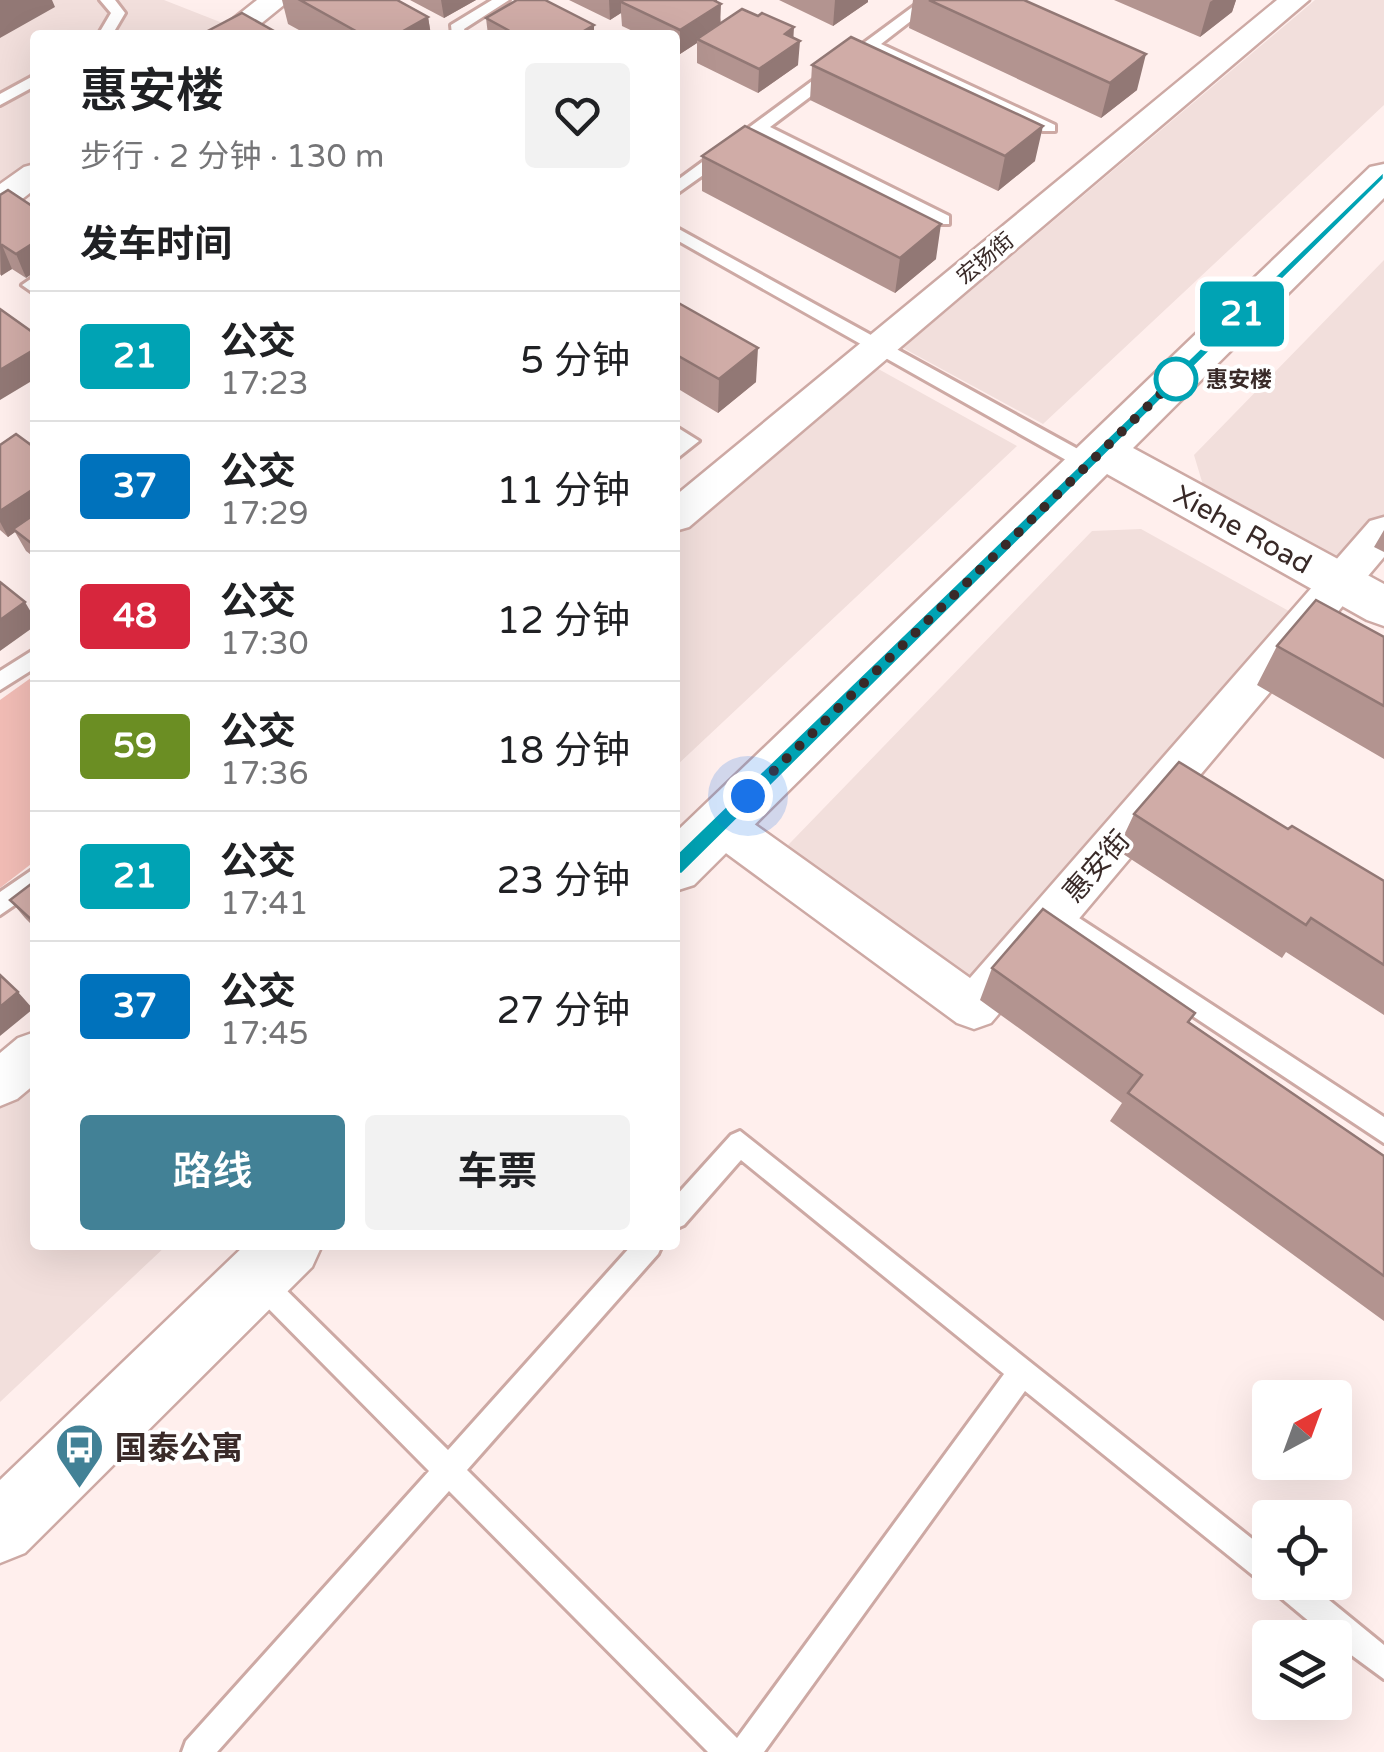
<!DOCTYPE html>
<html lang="zh">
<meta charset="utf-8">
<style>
body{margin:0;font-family:"Varela Round","Noto Sans SC",sans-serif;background:#f2f2f2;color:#202124;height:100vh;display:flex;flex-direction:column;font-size:38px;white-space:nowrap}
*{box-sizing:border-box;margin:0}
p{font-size:32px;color:#757577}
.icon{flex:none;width:55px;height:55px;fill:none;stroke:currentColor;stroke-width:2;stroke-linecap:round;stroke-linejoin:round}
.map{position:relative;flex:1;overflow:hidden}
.drawer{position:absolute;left:30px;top:30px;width:650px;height:1220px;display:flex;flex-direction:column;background:#fff;border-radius:10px;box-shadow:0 10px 40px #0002}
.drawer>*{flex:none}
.badge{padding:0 20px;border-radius:8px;font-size:35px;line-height:65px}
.needle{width:65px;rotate:41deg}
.fabs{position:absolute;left:1252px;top:1380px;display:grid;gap:20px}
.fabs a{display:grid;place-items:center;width:100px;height:100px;border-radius:10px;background:#fff;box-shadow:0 10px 40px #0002;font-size:50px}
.you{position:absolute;width:50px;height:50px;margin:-25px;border:8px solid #fff;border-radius:50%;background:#1a73e8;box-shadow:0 0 0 15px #1a73e833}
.map>.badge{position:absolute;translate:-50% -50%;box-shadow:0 0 0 5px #fff}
h2{padding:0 50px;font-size:38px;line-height:90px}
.round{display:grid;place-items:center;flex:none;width:105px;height:105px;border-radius:10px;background:#f2f2f2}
.overview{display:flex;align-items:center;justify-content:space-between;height:170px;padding:0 50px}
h1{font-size:48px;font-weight:600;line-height:75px}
.action{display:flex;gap:20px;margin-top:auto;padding:20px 50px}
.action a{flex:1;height:115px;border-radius:10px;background:#428196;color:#fff;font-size:40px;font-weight:600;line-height:115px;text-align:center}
.action a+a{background:#f2f2f2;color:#202124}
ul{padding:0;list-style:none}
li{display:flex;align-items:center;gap:30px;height:130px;padding:0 50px;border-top:2px solid #e0e0e0}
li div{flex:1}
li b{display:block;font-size:38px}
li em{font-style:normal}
li .badge{min-width:110px;font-weight:700;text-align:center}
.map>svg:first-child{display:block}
.built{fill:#f2dfdc}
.green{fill:#f2bdb6}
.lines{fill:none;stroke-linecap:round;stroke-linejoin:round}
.service-casing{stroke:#cda9a4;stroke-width:6}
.minor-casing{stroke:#cda9a4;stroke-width:5}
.tertiary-casing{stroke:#cda9a4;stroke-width:5}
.service{fill:#fff;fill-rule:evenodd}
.minor{fill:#fff;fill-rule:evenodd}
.tertiary{fill:#fff;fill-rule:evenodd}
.wall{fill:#b39490}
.shaded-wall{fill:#927875}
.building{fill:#d0aca7;stroke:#927875;stroke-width:2.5}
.line{fill:#00a3b4;stroke:#fff;stroke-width:2.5}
.walk{stroke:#392a28;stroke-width:10;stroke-dasharray:0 18}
.stop-dot{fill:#fff;stroke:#00a3b4;stroke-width:5}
.labels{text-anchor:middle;stroke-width:8;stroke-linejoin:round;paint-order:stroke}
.far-street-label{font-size:22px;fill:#392a28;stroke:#fff}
.far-stop-label{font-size:22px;font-weight:bold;fill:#392a28;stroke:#fff;text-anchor:start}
.street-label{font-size:28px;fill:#392a28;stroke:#fff}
.near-poi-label{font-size:32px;font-weight:bold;fill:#392a28;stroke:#fff;text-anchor:start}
</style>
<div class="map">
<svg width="1384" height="1752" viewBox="0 0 1384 1752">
<rect width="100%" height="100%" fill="#ffefed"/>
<path class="built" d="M0,0h164l84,33 -213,2v154l-35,25z
M1315,0h69v105l-341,319 -140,-76z
M1384,260v266l-43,51 -132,-72 -15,-50z
M873,366l144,80 -342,321v-234z
M1141,529l164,91 -336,400 -207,-148 330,-341z
M35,1075v170h132l-167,157v-298z"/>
<path class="green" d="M35,675v186l-35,27v-188z"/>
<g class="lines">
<defs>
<path id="service" d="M100,0h15l10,13 -13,22h-14l13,-22z
M492,0h17l-45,29 2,6h-14l-1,-10z
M922,0h16l-57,44 174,81v6h-12l-172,-80 -101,76 179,89v8h-12l-176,-90 -86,61v-13z
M35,75v11l-35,19v-11z
M675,227l421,232 2,5 -9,7 -7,-2 -407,-230z
M35,276v18l-13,-9z
M675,426l24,15 -24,19z
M35,649v19l-35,22v-19z
M35,868v23l-35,24v-23z
M1056,903l328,214v26l-336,-223 -3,-7 3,-7z
M740,1131l530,422v29h37l77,63v34l-49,-36v-5h-6l-55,-46 -3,-7 -11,-4 -235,-190 -261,361h-56l-259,-261 -232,261h-35l4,-11 243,-270 -180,-182 -4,-9 4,-9 9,-4 9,4 181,179 184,-205h30l-4,9 -191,216 270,268 267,-364 -263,-214 -57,65 -9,4v-32l56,-62z"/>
<path id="minor" d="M257,0h33l-43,35h-34z
M1277,0h32l-620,527 -14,4v-35z
M35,164v25l-23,18 -12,3v-26l24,-17z
M1384,517v40l-393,466 -17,6 -17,-6 -253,-186 -6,-13 6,-13 16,-5 16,5 234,167 400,-457z
M35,1032v52l-18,15 -17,7v-53l18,-15z"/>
<path id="tertiary" d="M1384,164v34l-251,250 251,136v42l-17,-6 -260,-146 -413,411 -19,6v-58l695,-666z
M245,1245h77l-10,22 -287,286 -25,10v-83z"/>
</defs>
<use href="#service" class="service-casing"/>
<use href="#minor" class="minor-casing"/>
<use href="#tertiary" class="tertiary-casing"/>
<use href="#service" class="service"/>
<use href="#minor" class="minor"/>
<use href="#tertiary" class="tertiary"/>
</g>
<path class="wall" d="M282,0h115l31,17 3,18h-123l-20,-11z
M410,0h66l-32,18z
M569,0h148l4,23 73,15 4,27 -40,28 -61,-30v-20l-17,11 -5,-2v-17h-34l-19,-9 -1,-13 -11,7z
M779,0h89v2l-35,24z
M913,0h111l113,90 -36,28 -192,-90z
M1114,0h122l-4,12 -32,25z
M486,18l108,17h-106z
M812,65l223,96 -37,30 -188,-91z
M702,156l234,103 -41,34 -193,-102z
M0,195l26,83 -14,-9 -12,6z
M675,301l81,81 -38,31 -43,-26z
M0,445l35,3v110l-9,-7 -11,-19 -7,5 -8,-7z
M1384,530v22l-10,-5z
M1384,637v122l-127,-74 20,-39z
M1134,814l154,15 96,52v134l-98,-63 -4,6 -165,-108z
M35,881v47l-10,-10 -15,-18z
M992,968l197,54 195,134v165l-274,-200 12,-18 -142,-103z"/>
<path class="shaded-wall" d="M0,0h52l3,7 -55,31z
M441,0h35l-32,18z
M609,0h32l-20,2v11l-11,7z
M707,0h10v6l4,-2 -1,24 -23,11v4l-17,11v-24z
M835,0h33v2l-35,24z
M1213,0h23l-4,12 -32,25 10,-35z
M428,17l3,18h-35z
M594,25v10h-17z
M794,27l-1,18 7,-4 -2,24 -40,28 1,-24 26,-35z
M1146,54l-9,36 -36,28 9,-35z
M1043,126l-8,35 -37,30 7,-35z
M941,224l-5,35 -41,34 5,-35z
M35,242v30l-9,6 -10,-24z
M2,245l10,24 -11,7 -1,-30z
M758,348l-2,34 -38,31 1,-34z
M35,349v30l-35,21v-30z
M35,488v31l-22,10 2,3 -7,5 -8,-15v-11z
M25,602l10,17v7l-35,25v-31z
M18,992l15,17 -33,27v-29z"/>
<path class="building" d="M300,0h97l31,17 -32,18h-33z
M517,0h28l49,25 -17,10h-60l-31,-17z
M623,0h90l8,4 -41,26 -59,-28z
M929,0h95l122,54 -36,29z
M742,9l16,7 4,-3 32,14 -9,7 15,7 -41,28 -62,-30z
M242,13l39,22h-81z
M851,37l192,89 -38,30 -193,-91z
M745,126l196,98 -41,34 -198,-102z
M8,190l27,18v34l-19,12 -14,-9 -2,1v-51z
M675,301l83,47 -39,31 -44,-25z
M0,309l35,25v15l-35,21z
M16,434l19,14v40l-35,23v-66z
M35,514v32l-22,-17z
M0,582l25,20 -25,18z
M1316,600l68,37v69l-107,-60z
M1179,762l109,67 4,-3 92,55v84l-73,-47 -5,7 -172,-111z
M35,881v42l-25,-23z
M1043,909l152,104 -7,9 196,134v120l-256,-183 14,-18 -150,-107z
M0,975l18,17 -18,15z"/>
<path class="line" d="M1384,171v8l-702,695h-14v-12z"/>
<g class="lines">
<path class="walk" d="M748,796l438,-427 -10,10"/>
</g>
<defs>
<symbol id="bus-pin" viewBox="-11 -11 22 30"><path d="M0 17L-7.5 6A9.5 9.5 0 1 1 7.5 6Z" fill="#428196" stroke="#fff"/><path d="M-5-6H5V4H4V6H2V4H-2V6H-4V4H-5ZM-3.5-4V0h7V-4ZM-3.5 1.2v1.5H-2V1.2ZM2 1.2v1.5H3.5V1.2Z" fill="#fff"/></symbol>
</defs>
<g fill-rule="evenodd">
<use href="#bus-pin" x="52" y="1420" width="55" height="75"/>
</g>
<circle class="stop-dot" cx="1176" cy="379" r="20"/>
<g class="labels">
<g class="far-street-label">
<text transform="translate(985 258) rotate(-40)" y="8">宏扬街</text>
</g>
<g class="far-stop-label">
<text x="1206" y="387">惠安楼</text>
</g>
<g class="street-label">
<text transform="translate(1243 529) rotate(29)" y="10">Xiehe Road</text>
<text transform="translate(1096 866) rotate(-49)" y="10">惠安街</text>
</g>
<g class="near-poi-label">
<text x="115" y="1459">国泰公寓</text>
</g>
</g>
</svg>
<div class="fabs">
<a><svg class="needle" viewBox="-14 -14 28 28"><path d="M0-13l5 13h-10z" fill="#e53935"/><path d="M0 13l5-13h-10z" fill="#757577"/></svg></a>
<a><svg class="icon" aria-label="locate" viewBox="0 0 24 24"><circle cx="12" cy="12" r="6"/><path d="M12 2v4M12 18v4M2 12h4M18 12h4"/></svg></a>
<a><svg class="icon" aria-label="layers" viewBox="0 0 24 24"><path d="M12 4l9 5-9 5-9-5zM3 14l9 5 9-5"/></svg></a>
</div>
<div class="you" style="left:748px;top:796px"></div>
<b class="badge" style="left:1242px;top:314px;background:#00a3b4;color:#fff">21</b>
<section class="drawer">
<div class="overview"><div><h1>惠安楼</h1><p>步行 · 2 分钟 · 130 m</p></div><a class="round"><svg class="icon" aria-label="heart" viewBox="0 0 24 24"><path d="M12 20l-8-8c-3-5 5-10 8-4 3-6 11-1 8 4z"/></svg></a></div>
<h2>发车时间</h2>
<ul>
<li><span class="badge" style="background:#00a3b4;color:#fff">21</span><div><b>公交</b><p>17:23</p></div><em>5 分钟</em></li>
<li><span class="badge" style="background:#0072bc;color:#fff">37</span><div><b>公交</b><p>17:29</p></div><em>11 分钟</em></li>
<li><span class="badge" style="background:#d7263d;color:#fff">48</span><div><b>公交</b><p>17:30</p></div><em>12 分钟</em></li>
<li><span class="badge" style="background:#6b8e23;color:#fff">59</span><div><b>公交</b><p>17:36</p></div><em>18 分钟</em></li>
<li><span class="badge" style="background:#00a3b4;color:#fff">21</span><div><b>公交</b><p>17:41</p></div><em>23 分钟</em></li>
<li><span class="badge" style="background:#0072bc;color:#fff">37</span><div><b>公交</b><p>17:45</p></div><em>27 分钟</em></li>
</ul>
<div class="action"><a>路线</a><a>车票</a></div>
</section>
</div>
